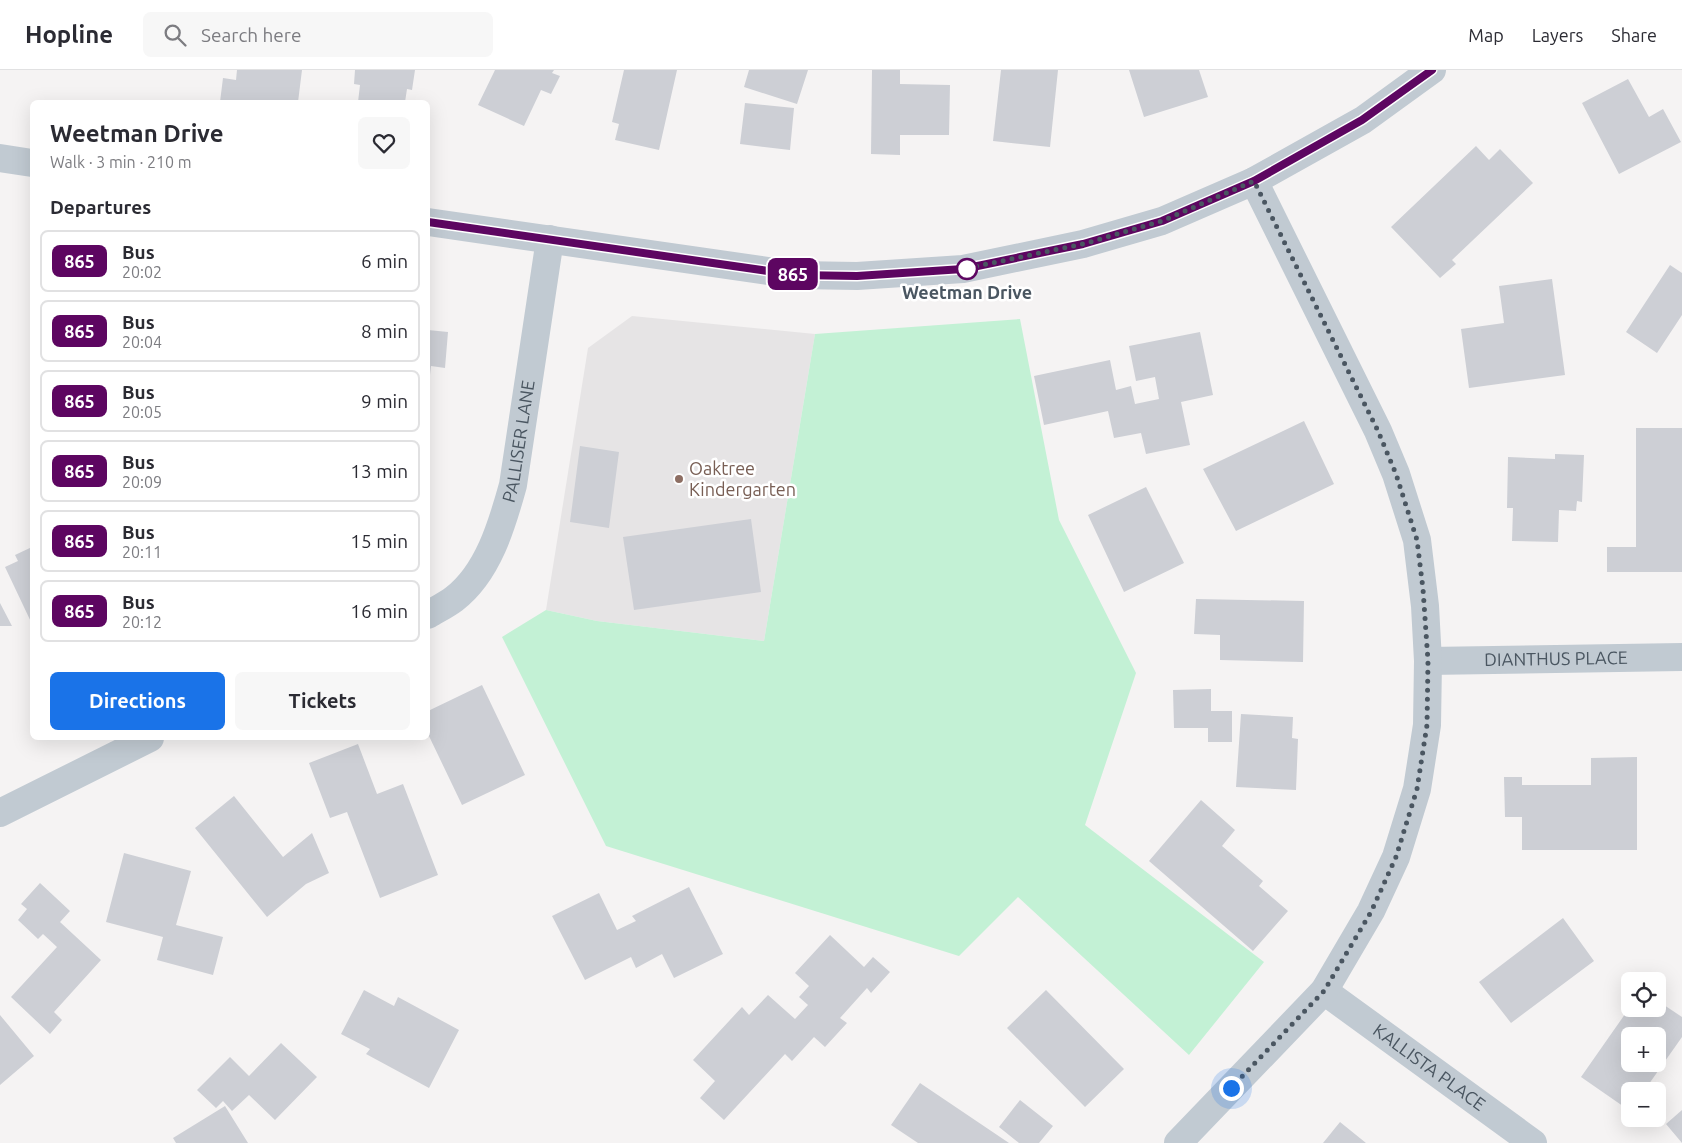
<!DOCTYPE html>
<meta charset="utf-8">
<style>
body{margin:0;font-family:Ubuntu,sans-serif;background:#f7f7f7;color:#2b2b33;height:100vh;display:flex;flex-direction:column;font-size:19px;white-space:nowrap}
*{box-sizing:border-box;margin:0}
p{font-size:16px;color:#7c7c81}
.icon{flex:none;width:28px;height:28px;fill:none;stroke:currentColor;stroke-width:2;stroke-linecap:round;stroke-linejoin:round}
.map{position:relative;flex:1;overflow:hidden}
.side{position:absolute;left:30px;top:30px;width:400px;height:640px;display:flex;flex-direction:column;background:#fff;border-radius:8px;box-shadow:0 5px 20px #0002}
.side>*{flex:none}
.badge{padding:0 10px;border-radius:8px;font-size:18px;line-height:32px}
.controls{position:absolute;left:1621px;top:902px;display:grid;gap:10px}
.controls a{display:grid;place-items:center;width:45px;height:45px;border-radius:8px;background:#fff;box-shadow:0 5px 20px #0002;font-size:25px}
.you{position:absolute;width:25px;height:25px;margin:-12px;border:4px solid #fff;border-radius:50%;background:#1a73e8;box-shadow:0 0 0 8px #1a73e833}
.map>.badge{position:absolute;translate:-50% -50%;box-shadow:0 0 0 2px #fff}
h2{padding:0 20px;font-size:19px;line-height:45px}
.round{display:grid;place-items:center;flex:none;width:52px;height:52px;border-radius:8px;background:#f7f7f7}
.summary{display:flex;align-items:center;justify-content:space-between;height:85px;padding:0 20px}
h1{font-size:24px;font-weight:700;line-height:38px}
.cta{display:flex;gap:10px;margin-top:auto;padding:10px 20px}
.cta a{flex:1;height:58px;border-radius:8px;background:#1a73e8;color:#fff;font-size:20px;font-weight:700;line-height:58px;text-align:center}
.cta a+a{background:#f7f7f7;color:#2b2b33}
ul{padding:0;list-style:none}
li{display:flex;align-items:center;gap:15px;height:62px;margin:0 10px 8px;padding:0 10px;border:2px solid #e1e1e2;border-radius:8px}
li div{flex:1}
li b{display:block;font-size:19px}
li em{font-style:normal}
li .badge{min-width:55px;font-weight:700;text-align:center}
header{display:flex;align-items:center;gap:30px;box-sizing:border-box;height:70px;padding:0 25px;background:#fff;border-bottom:1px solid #e1e1e2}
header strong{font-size:24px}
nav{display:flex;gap:28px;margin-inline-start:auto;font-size:18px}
.search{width:350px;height:45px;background:#f7f7f7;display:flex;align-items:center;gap:12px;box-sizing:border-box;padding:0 18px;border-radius:8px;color:#7c7c81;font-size:19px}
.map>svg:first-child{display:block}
.education{fill:#e6e4e5}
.green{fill:#c3f1d5}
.building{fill:#cdcfd5;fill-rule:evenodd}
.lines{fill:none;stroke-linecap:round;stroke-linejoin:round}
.minor{stroke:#c1cad2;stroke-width:28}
.line-casing{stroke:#fff;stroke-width:11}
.line{stroke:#5d0661;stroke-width:8}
.walk{stroke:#4a5661;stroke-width:5;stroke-dasharray:0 9}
.stop-dot{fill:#fff;stroke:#5d0661;stroke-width:2.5}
.education-dot{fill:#8d6e63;stroke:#fff;stroke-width:2}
.labels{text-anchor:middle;stroke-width:5;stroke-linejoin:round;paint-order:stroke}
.stop-label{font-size:18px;font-weight:bold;fill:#4a5661;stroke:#fff}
.street-label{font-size:18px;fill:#4a5661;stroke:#fff}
.education-label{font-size:18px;fill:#785e54;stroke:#fff;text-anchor:start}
</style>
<header>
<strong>Hopline</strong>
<div class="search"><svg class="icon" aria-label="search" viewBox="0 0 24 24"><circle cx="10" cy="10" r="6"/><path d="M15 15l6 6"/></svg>Search here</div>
<nav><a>Map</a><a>Layers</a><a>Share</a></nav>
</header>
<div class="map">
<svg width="1682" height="1073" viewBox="0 0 1682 1073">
<rect width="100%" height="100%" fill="#f5f3f3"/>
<path class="education" d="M632,246l183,18 -51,307 -167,-20 -51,-11 42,-262z"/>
<path class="green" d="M1020,249l39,201 77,153 -51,152 179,137 -75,93 -171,-158 -59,59 -353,-110 -104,-209 44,-27 51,11 167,20 51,-307z"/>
<path class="building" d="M237,0h65l-4,32h-78l3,-24 13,2z
M355,0h60l-3,20 -5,-1 -2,13h-47l2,-17 -6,-1z
M495,0h59l-2,3 8,3 -9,18 -10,-4 -17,36 -46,-21z
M624,0h53l-18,80 -44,-10 4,-16 -7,-2z
M749,0h59l-11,34 -53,-17z
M872,0h28v14l50,1 -1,50h-49v20l-29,-1z
M1001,0h57l-8,77 -57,-6z
M1129,0h70l9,27 -64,20z
M1628,9l21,38 14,-8 18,33 -62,32 -37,-71z
M745,33l49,5 -4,42 -50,-6z
M1476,76l13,14 11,-11 33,34 -81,77 4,4 -16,14 -49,-51z
M1670,195l12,8v42l-25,38 -31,-21z
M1552,209l13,96 -96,13 -8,-59 43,-6 -5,-37z
M428,260l20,2 -3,36 -14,-2 -2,18z
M1200,262l13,63 -32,7 9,43 -44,9 -5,-21 -27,5 -6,-27 -64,14 -10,-49 76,-16 6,30 15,-4 4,18 24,-5 -4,-22 -19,4 -7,-35z
M1304,351l30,63 -98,47 -33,-62z
M1636,358h46v144h-75v-25h29z
M580,376l39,6 -10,76 -39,-6z
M1555,384l29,1 -2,47 -5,-1 -1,10 -17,-1 -1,32 -46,-1 1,-33h-6l1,-51 47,2z
M1146,417l38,76 -60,29 -36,-77z
M751,449l10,73 -127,18 -11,-73z
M32,477v77l-27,-57 13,-6 -3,-6z
M1196,529l108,2 -1,61 -83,-2v-25l-26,-1z
M0,533l12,23h-12z
M482,615l43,90 -63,30 -34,-71v-23z
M1211,619v22h21v31h-24v-14h-34l-1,-38z
M1241,644l52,3 -1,21 6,1 -2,51 -60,-3z
M358,674l19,50 26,-10 35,91 -58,23 -33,-86 -17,6 -21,-55z
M1637,687v93h-115v-33h-17l-1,-40h18v8h69v-27z
M234,726l49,61 29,-24 17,40 -23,11 -39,33 -72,-89z
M1201,730l34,30 -13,16 41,35 -4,5 29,25 -35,40 -104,-90z
M124,783l67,18 -15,54 47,12 -10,38 -56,-15 6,-23 -57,-15z
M40,813l30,28 -10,11 41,38 -47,52 8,8 -12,14 -39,-37 46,-50 -14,-13 -5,5 -20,-19 9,-11 -6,-5z
M689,817l34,67 -49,24 -12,-24 -26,14 -5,-11 -46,23 -33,-64 47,-23 18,37 19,-9 -4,-5z
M1563,848l31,43 -83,62 -32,-41z
M830,865l34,32 9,-10 17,15 -19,21 -4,-5 -27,30 7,5 -22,24 -11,-10 -22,24 -7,-7 -61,66 -24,-22 15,-17 -22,-21 49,-53 7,8 19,-20 27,24 13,-14 -9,-8 10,-11 -14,-13z
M364,920l30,16 4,-9 61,33 -30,58 -63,-34 4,-5 -29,-15z
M1046,920l78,79 -39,38 -78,-79z
M1658,931l24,16v20l-38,54h-14v20l-49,-34 49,-70v2h28zM1630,966h28v28h-28z
M0,945l34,41 -34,29z
M281,973l36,34 -42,43 -26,-25 -17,16 -9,-10 -7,7 -19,-18 33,-33 19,19z
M920,1013l89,60h-91l-27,-18z
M1020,1030l33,26 -14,17h-20l-20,-16z
M225,1036l23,37h-72l-3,-5z
M1682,1040v33l-16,-19z
M1340,1052l26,21h-43z"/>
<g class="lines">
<g class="minor">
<path d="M0,88l32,5"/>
<path d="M428,152l368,53 61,1 106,-7 120,-25 79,-23 92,-40 109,-61 69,-50"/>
<path id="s1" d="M428,545c8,-5 18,-10 26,-16 34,-26 48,-74 59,-114l37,-246"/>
<path id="s2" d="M1428,591l254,-4"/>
<path d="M0,743l150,-75"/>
<path id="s3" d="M1324,921l209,152"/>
<path d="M1178,1073l146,-152 47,-80 25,-54 21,-68 10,-64 1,-64 -3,-55 -8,-66 -21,-66 -18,-43 -124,-250"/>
</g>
</g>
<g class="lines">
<defs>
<path id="line" d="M428,152l368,53 61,1 106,-7 120,-25 79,-23 92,-40 108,-61 70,-50"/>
</defs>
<use href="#line" class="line-casing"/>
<use href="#line" class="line"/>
<path class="walk" d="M967,199h-4l120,-25 79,-23 92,-40 124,250 18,43 21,66 6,49 5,72 -1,64 -10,64 -21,68 -25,55 -47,79 -93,97"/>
</g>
<circle class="stop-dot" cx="967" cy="199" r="10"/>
<circle class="education-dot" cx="679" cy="409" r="5"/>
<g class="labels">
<g class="stop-label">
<text x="967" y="229">Weetman Drive</text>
</g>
<g class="street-label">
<text dy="6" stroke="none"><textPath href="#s1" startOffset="205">PALLISER LANE</textPath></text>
<text dy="6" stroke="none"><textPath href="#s2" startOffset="128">DIANTHUS PLACE</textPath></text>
<text dy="6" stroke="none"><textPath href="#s3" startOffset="130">KALLISTA PLACE</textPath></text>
</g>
<g class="education-label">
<text x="689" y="405">Oaktree<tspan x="689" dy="21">Kindergarten</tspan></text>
</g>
</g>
</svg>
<div class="controls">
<a><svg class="icon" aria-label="locate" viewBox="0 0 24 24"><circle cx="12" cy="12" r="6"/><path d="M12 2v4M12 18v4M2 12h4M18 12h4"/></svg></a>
<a>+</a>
<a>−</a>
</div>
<div class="you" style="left:1231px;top:1018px"></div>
<b class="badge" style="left:793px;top:204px;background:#5d0661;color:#fff">865</b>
<section class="side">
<div class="summary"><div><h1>Weetman Drive</h1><p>Walk · 3 min · 210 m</p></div><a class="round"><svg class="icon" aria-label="heart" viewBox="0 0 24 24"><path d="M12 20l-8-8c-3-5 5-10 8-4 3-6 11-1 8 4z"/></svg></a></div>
<h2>Departures</h2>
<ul>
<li><span class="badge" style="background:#5d0661;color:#fff">865</span><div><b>Bus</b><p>20:02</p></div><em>6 min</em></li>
<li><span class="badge" style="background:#5d0661;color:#fff">865</span><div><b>Bus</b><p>20:04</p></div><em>8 min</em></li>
<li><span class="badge" style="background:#5d0661;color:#fff">865</span><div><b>Bus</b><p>20:05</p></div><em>9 min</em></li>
<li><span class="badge" style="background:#5d0661;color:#fff">865</span><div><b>Bus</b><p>20:09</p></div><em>13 min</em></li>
<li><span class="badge" style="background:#5d0661;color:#fff">865</span><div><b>Bus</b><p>20:11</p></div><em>15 min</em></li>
<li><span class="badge" style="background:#5d0661;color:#fff">865</span><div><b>Bus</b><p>20:12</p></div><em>16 min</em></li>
</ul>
<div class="cta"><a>Directions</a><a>Tickets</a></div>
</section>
</div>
